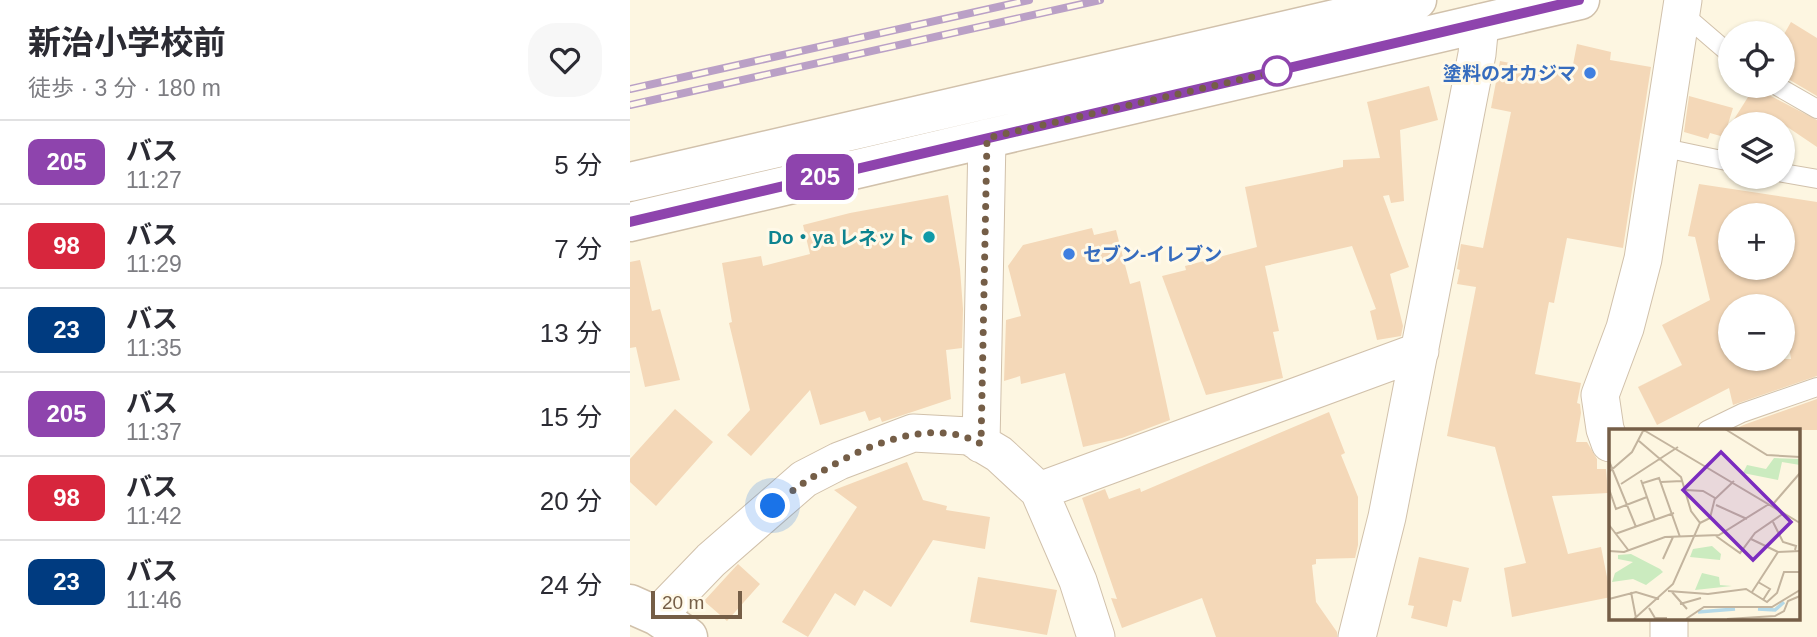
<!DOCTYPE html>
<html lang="ja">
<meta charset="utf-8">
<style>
body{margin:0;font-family:Helvetica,"Noto Sans JP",sans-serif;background:#f7f7f7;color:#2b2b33;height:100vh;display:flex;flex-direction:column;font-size:26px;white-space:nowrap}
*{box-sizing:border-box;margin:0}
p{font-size:23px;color:#7c7c81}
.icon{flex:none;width:38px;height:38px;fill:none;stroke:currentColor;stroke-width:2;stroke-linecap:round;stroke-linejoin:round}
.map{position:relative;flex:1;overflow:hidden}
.drawer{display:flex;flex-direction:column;background:#fff;width:630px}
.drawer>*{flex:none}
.badge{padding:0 14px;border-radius:10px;font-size:24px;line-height:46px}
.buttons{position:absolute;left:1088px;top:21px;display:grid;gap:14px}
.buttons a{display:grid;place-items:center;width:77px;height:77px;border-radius:50%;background:#fff;box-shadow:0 2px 5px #0004;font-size:35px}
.scale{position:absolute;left:21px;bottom:18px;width:91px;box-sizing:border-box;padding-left:7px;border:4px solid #755e47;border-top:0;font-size:19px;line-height:24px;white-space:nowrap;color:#755e47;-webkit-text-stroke:5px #fff9e8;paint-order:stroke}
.you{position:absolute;width:35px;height:35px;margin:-18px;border:5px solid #fff;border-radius:50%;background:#1a73e8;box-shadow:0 0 0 10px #1a73e833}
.map>.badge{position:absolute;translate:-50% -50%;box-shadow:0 0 0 4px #fff}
.round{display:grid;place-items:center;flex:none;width:74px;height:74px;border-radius:28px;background:#f7f7f7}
.headline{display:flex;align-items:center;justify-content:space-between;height:119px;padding:0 28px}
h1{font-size:33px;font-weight:700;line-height:52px}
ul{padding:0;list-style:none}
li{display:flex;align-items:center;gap:21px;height:84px;padding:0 28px;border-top:2px solid #e1e1e2}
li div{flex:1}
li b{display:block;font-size:26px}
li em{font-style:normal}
li .badge{min-width:77px;font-weight:700;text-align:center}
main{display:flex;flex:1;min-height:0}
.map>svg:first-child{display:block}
.building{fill:#f4d8b8;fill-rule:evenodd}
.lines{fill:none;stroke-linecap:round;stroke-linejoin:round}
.service-casing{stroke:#d1c1ab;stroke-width:20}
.minor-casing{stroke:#d1c1ab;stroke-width:39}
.tertiary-casing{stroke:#d1c1ab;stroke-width:41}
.service{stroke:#fff;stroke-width:18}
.minor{stroke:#fff;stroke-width:37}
.tertiary{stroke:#fff;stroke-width:38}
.rail-casing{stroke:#baa0c6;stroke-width:8}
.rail{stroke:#fff9e8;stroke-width:5;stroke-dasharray:16;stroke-linecap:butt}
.line-casing{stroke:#fff;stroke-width:16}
.line{stroke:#8e44ad;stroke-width:10}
.walk{stroke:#755e47;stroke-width:7;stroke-dasharray:0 12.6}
.stop-dot{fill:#fff;stroke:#8e44ad;stroke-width:3.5}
.shop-dot{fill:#3f7fe0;stroke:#fff9e8;stroke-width:2.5}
.culture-dot{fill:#0f9aa8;stroke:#fff9e8;stroke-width:2.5}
.labels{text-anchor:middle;stroke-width:6;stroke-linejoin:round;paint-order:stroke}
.shop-label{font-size:19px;font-weight:bold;fill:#366cbe;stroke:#fff9e8;text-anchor:end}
.culture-label{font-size:19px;font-weight:bold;fill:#0d838f;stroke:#fff9e8;text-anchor:end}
.inset-river{fill:none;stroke:#b5d9e7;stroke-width:3.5}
.inset-road{fill:none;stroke:#c3b49e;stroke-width:2}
.view{fill:#7b2cbf;fill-opacity:0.15;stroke:#7b2cbf;stroke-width:3.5}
.inset-edge{fill:none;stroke:#755e47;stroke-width:3.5}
</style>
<main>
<section class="drawer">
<div class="headline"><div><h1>新治小学校前</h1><p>徒歩 · 3 分 · 180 m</p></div><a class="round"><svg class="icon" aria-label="heart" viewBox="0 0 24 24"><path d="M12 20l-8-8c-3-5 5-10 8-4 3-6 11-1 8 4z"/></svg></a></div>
<ul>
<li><span class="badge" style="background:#8e44ad;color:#fff">205</span><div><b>バス</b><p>11:27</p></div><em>5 分</em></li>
<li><span class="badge" style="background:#d7263d;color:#fff">98</span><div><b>バス</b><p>11:29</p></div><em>7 分</em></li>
<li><span class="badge" style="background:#003b80;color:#fff">23</span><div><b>バス</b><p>11:35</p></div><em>13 分</em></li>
<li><span class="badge" style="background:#8e44ad;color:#fff">205</span><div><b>バス</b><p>11:37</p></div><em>15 分</em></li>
<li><span class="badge" style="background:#d7263d;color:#fff">98</span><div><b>バス</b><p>11:42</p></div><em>20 分</em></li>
<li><span class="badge" style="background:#003b80;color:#fff">23</span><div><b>バス</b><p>11:46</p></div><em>24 分</em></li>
</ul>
</section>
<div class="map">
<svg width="1187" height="637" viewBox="0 0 1187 637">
<rect width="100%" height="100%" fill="#fdf6e1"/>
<path class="building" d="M1161,22l26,16v58l-34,-20v-40z
M947,44l34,8 -1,8 41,7 -28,181 -56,-10 -13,65 -5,-1 -14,72 46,9 -4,20 3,1 1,9 -5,29h11l10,17v10h9l2,24 -56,3 16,58 33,-7 10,50 -99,20 -8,-49 22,-5 -31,-116 -48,-11 29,-149 -19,-3 3,-14 -3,-1 4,-25 22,4 28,-136 -20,-4 9,-47 71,14z
M799,86l9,34 -38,10 4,71 -13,2 -2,-8 -6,1 26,71 -19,7 13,52 -2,10 -24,4 -7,-29 6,-2 -24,-63 -87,20 14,65 -6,1 10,46 -77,17 -44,-119 24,-6 -1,-4 72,-19 -12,-60 98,-20v-7l37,-2 -13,-56z
M1125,86h11l5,10 46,24v27l-34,-23h-52z
M1059,96l44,12 -9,29 -14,-4 -2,6 -24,-7z
M1069,184l118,18v174l-84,29 -4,-17 -72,37 -19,-38 44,-22 -20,-40 48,-25 -15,-63 -7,-1zM1101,215h52v53h-52zM1101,306h52l8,53h-60z
M318,195l12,74 3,40 -1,39 -16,2 5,49 -69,23 -2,-5 -11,4 -4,-10 -45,14 -10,-35 -59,66 -24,-21 23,-25 -21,-87 3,-1 -10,-59 39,-7 2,10 47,-12 -7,-29 47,-12z
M462,228l2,7 22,-5 14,54 10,-3 30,139 -48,18 -39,9 -18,-74 -44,11 -1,-8 -16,5 2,-61 15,-4 -13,-50 15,-21z
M10,260l12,51 8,-2 20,71 -35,7 -9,-40 -6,1v-86z
M1187,399v31h-77l-1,-3 7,-3z
M45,409l38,33 -57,64 -26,-24v-23z
M699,412l16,41 -4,2 17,42v48l-3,13 -39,1v5l-4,1 4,37 21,30v5h-121l-14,-39 -80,30 -11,-30 6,1 -35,-101 23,-9 4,10 31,-11 1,4z
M277,462l16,38 24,6 -1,4 44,7 -5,32 -52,-9 -42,67 -27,-17 -9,16 -20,-13 -27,44 -26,-15 75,-115 -23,-17z
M789,557l50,11 -8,34 -8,-2 -6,27 -36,-9 3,-12 -6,-1z
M108,564l22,20 -33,37 -23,-20z
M348,577l79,13 -10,45 -77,-13z"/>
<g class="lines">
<defs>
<path id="service" d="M1051,12l50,43
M1147,86l40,23
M1030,147l71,15
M1153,173l34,6
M1077,430l35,-17 75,-26"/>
<path id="minor" d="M980,443l-5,-14 -5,-34 25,-67 18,-69 40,-259
M351,444l6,-306
M409,491l381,-140
M27,616l54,-56 93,-81 35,-18 74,-28 56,3 30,18 40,37 39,90 18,56
M1039,618v19
M727,637l30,-120 90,-463 3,-31"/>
<path id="tertiary" d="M0,182l787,-182
M0,222l950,-222
M0,604l27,12 31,21"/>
</defs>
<use href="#service" class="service-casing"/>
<use href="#minor" class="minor-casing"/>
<use href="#tertiary" class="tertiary-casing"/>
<use href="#service" class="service"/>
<use href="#minor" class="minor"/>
<use href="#tertiary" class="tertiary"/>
<defs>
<path id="rail" d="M0,89l399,-89
M0,105l470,-105"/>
</defs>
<use href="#rail" class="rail-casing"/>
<use href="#rail" class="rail"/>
</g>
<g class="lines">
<defs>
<path id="line" d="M0,222l949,-222"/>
</defs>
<use href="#line" class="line-casing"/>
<use href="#line" class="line"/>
<path class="walk" d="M143,506c48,-40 146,-98 208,-62l6,-306 295,-68 -5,1"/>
</g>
<circle class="stop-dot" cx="647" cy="71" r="14"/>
<g class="shop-dot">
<circle cx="960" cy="73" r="7"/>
<circle cx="439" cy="254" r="7"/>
</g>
<circle class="culture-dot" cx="299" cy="237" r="7"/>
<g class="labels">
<g class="shop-label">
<text x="946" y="80">塗料のオカジマ</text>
<text x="453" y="261" text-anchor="start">セブン-イレブン</text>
</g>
<g class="culture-label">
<text x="285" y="244">Do・ya レネット</text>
</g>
</g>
<g transform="translate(979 429)">
<rect width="191" height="191" fill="#fdf6e1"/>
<path d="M165,29l26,1v6l-18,-3 -4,18 -35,-7 4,-8 19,4zM103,117l9,8 -1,6 -30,-3 3,-8zM22,125l29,15 3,3 -17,13 -13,-6 -21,3 3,-9 18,-11 -15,-3v-4zM93,144l17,4 1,8 12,1 -37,4z" fill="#cbebbf"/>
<path class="inset-river" d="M149,180l17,1 9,-8M89,183l37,-3"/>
<path class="inset-road" d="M33,0l158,94M116,0l42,26 33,2M0,32l27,66M0,43l23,-20 12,-23M32,51l14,40M52,53l21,-1M34,54l16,-5 21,59M12,55l57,-37M0,60l7,20 31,-12M77,61l17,1 12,7 -5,20 -10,5M106,70l19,-18M165,74l26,-30M107,76l31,14M164,93l10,20 13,4 -1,4M0,96l20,26M6,105l59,-21M107,107l24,17 15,-20 29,-20M142,110l27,13M0,122l15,1 41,-15 54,-2 50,-31M54,130l10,-22M149,153l12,7 -7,11M59,162l40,3 38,-5 21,13 10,-9 7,-21h16M22,163l5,26M63,163l15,17M143,163l26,-40 22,-1M0,170l27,-7 23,7M71,175l21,-6M40,179l6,10h12M25,190l39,-35 27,-61 -9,-12 -10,-34 -42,-36M77,190l18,-12h68l28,-17M118,190l48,-3 9,-5 4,-10 12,-5"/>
<path class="view" d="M112,23l70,70 -38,38 -70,-70z"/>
<rect width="191" height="191" class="inset-edge"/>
</g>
</svg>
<div class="buttons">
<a><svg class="icon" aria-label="locate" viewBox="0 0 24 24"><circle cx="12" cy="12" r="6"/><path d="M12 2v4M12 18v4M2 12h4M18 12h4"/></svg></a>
<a><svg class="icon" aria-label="layers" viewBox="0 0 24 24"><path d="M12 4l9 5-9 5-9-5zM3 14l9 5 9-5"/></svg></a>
<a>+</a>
<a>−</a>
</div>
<div class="scale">20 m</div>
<div class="you" style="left:143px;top:506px"></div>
<b class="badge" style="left:190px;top:177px;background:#8e44ad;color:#fff">205</b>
</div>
</main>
